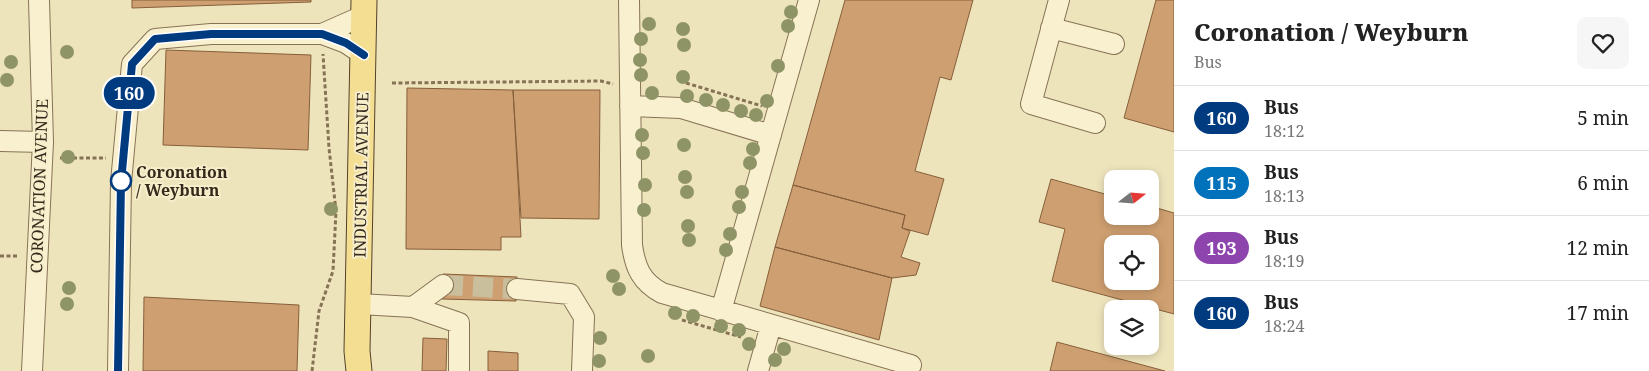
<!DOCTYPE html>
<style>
body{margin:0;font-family:"Noto Serif",serif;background:#f6f6f6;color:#222;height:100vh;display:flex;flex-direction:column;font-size:19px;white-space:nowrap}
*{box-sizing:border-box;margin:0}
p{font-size:16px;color:#767676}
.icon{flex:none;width:28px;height:28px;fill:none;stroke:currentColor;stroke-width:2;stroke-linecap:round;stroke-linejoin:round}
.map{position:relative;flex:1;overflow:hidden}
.sheet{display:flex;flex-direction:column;background:#fff;width:475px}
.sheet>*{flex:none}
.badge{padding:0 10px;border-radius:16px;font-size:18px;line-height:32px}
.needle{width:32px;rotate:73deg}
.fabs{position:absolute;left:1104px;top:170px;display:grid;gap:10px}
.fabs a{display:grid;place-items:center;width:55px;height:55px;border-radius:10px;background:#fff;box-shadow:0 2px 8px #0003;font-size:25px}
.map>.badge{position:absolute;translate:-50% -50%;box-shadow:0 0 0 2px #fff}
.round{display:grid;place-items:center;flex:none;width:52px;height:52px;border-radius:10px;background:#f6f6f6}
.overview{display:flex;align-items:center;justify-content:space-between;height:85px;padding:0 20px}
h1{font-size:24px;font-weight:800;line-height:38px}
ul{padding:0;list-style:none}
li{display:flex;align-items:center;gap:15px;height:65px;padding:0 20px;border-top:1px solid #e0e0e0}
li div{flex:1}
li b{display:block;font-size:19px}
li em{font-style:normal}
li .badge{min-width:55px;font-weight:700;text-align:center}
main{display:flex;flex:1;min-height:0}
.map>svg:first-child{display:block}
.building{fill:#ce9f70;stroke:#865f3b;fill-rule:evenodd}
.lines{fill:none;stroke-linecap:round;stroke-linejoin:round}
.minor-tunnel{stroke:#c9bf9c;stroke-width:20;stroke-dasharray:20 10;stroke-linecap:butt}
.minor-casing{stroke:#867355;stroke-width:22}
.major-casing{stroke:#53412a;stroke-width:27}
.path{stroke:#867355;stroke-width:3;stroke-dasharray:4 2.5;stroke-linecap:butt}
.minor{stroke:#f9f0cf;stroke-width:20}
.major{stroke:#f4de91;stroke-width:25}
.tree{fill:#8f9467}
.line-casing{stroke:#fff;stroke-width:11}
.line{stroke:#003b80;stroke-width:8}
.stop-dot{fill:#fff;stroke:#003b80;stroke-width:2.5}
.labels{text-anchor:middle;stroke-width:4;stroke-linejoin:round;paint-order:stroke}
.stop-label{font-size:16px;font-weight:bold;fill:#35291b;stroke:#f6edcb;text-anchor:start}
.street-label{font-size:16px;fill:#35291b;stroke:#f6edcb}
</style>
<main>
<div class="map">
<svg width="1174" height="371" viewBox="0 0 1174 371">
<rect width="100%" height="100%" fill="#eee4bc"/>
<path class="building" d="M132,0h179v2l-179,6z
M845,0h128l-22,80 -11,-3 -25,94 29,8 -16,56 -26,-7 3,-13 -112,-30z
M1156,0h18v132l-50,-14z
M166,50l145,5 -3,95 -145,-5z
M407,88l106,2 8,147h-20v13l-95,-1z
M513,90h87l-1,129 -78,-1z
M1051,179l61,17v20h38v-10l24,7v101l-122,-33 13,-52 -26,-7zM1112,244h38v37h-38z
M793,185l112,30 -3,13 8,3 -9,26 19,6 -4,12 -24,3 -117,-31z
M775,247l117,31 -13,62 -119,-34z
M443,274l74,3 -1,24 -74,-2z
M144,297l155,8 -2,66h-154z
M423,338l24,1 -1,32h-24z
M1057,342l108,29h-115z
M488,351l30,2v18h-30z"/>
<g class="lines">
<path class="minor-tunnel" d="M443,285l74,4"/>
<defs>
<path id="minor" d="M629,0l3,245c3,22 9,37 30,48l249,72
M1059,0l-28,104 64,19
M1051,28l63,16
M364,55l-18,-12 -24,-9 43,-19
M630,106l51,2 90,27
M0,141l43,1
M517,289l53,5 14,23 -2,54
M359,304l54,3 46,16v48
M413,307l30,-22
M721,311l88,-311
M32,371l11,-229 -4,-142
M118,371l3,-189 11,-118 23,-25 56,-5h111
M758,371l13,-46"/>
<path id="major" d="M359,371l-2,-20 7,-351"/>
</defs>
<use href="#minor" class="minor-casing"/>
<use href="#major" class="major-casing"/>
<path class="path" d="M392,83l209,-2 12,3
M686,83l76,23
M60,158h46
M0,256h19
M682,320l59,17
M312,371l7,-60 14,-40 3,-60 -7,-63 -6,-94"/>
<use href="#minor" class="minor"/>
<use href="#major" class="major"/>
</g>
<g class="tree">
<circle cx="791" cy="12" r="7"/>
<circle cx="649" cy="24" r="7"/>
<circle cx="788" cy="26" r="7"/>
<circle cx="683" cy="29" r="7"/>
<circle cx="641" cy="39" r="7"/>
<circle cx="684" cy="45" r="7"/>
<circle cx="67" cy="52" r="7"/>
<circle cx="640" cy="60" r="7"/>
<circle cx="11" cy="62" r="7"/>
<circle cx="778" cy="66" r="7"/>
<circle cx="641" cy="75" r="7"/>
<circle cx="683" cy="77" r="7"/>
<circle cx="7" cy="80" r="7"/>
<circle cx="652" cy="93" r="7"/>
<circle cx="687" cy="96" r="7"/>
<circle cx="706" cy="100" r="7"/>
<circle cx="767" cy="101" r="7"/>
<circle cx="723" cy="105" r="7"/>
<circle cx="741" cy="111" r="7"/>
<circle cx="756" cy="115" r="7"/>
<circle cx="642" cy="135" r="7"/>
<circle cx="684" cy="145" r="7"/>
<circle cx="753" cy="149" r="7"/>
<circle cx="643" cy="153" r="7"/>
<circle cx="68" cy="157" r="7"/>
<circle cx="750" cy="163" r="7"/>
<circle cx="685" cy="177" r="7"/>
<circle cx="645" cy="185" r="7"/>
<circle cx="687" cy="192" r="7"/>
<circle cx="742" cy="192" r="7"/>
<circle cx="739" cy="207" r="7"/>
<circle cx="331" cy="209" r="7"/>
<circle cx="644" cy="210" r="7"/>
<circle cx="688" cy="226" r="7"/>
<circle cx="730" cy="234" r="7"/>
<circle cx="689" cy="240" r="7"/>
<circle cx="726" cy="250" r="7"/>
<circle cx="613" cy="276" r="7"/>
<circle cx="69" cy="288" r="7"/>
<circle cx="619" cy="289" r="7"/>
<circle cx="67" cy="304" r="7"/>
<circle cx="675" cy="313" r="7"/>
<circle cx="693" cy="316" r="7"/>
<circle cx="721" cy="326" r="7"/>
<circle cx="739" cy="330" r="7"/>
<circle cx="600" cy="338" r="7"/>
<circle cx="749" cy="344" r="7"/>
<circle cx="784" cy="349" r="7"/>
<circle cx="648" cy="356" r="7"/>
<circle cx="775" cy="360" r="7"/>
<circle cx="599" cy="361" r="7"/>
</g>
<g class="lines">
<defs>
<path id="line" d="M118,371l3,-189 11,-118 23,-25 56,-5h111l24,9 18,12"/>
</defs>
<use href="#line" class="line-casing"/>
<use href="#line" class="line"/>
</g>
<circle class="stop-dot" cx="121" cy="181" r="10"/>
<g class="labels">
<g class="stop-label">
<text x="136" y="178">Coronation<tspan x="136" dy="18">/ Weyburn</tspan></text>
</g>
<g class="street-label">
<text transform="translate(361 175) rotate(-89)" y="6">INDUSTRIAL AVENUE</text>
<text transform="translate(39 186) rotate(-88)" y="6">CORONATION AVENUE</text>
</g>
</g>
</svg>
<div class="fabs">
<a><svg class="needle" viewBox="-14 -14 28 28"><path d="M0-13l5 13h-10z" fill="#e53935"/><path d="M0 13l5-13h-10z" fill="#767676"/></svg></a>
<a><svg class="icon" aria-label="locate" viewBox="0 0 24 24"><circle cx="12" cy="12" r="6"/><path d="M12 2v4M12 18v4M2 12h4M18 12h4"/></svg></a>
<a><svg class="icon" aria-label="layers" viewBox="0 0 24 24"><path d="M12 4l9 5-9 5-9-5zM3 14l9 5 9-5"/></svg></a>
</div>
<b class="badge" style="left:129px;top:93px;background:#003b80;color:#fff">160</b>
</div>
<section class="sheet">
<div class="overview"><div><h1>Coronation / Weyburn</h1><p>Bus</p></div><a class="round"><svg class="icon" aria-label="heart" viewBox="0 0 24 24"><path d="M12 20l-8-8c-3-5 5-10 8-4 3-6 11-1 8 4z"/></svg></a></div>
<ul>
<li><span class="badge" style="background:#003b80;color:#fff">160</span><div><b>Bus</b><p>18:12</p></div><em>5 min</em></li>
<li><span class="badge" style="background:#0072bc;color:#fff">115</span><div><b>Bus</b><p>18:13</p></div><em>6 min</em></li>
<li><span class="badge" style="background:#8e44ad;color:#fff">193</span><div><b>Bus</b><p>18:19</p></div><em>12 min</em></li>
<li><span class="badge" style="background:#003b80;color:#fff">160</span><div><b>Bus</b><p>18:24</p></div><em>17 min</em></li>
</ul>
</section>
</main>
